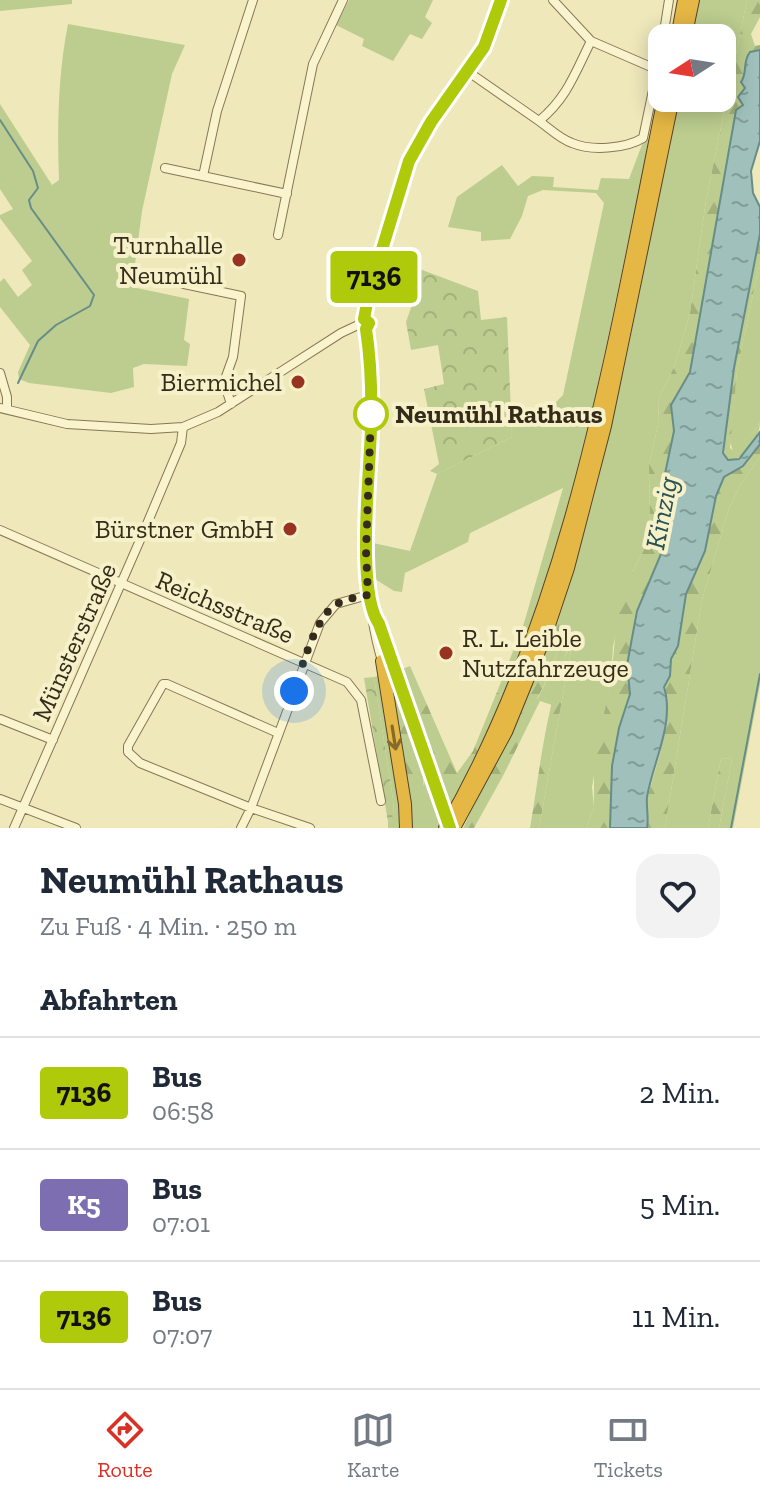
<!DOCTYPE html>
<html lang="de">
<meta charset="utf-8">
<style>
body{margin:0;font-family:"Zilla Slab",serif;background:#f2f2f3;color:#1f2937;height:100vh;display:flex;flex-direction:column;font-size:30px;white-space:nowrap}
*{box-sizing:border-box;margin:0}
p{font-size:26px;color:#747a83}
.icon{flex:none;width:44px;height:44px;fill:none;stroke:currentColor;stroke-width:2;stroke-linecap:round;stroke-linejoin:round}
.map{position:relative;height:828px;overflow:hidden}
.details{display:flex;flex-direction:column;background:#fff;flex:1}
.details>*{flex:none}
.badge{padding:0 16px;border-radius:6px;font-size:28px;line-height:52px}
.needle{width:52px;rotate:258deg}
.buttons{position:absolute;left:648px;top:24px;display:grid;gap:16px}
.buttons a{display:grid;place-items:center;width:88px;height:88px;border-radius:16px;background:#fff;box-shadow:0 4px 20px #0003;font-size:40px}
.you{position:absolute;width:40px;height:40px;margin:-20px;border:6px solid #fff;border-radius:50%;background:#1a73e8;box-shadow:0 0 0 12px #1a73e833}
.map>.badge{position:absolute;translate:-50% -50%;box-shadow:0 0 0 4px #fff}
h2{padding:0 40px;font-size:30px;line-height:72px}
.round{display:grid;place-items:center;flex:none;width:84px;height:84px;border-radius:24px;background:#f2f2f3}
.headline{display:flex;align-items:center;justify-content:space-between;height:136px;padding:0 40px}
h1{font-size:38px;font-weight:800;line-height:60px}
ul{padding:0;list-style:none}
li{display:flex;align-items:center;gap:24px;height:112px;padding:0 40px;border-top:2px solid #e0e1e3}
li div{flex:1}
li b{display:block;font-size:30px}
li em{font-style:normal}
li .badge{min-width:88px;font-weight:700;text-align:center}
.menu{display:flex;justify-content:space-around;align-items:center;height:112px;border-top:2px solid #e0e1e3;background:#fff;font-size:22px;color:#747a83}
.menu a{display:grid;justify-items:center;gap:4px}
.menu .on{color:#d93025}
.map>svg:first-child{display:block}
.grass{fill:#bccd8f}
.forest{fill:url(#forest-firs)}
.park{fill:url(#park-crowns)}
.water{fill:url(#water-ripples);stroke:#678d89;stroke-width:2}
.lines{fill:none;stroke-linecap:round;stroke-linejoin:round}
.stream{stroke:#678d89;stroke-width:2}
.minor-casing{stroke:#877754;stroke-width:10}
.highway-casing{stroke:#544429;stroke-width:14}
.minor{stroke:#faf4ce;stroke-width:8}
.highway{stroke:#e5b745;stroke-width:12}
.minor-bridge-casing{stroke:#877754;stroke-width:10;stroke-linecap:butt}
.minor-bridge{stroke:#faf4ce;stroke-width:8}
.oneway{stroke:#846a2d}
.line-casing{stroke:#fff;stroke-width:18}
.line{stroke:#afca0b;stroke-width:12}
.walk{stroke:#352b1a;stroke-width:8;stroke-dasharray:0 14.4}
.poi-dot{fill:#983322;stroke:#f7f1ca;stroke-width:3}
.stop-dot{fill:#fff;stroke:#afca0b;stroke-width:4}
.labels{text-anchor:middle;stroke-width:8;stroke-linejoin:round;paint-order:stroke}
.poi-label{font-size:26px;fill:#352b1a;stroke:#f7f1ca;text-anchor:end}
.stop-label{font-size:26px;font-weight:bold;fill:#352b1a;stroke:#f7f1ca;text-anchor:start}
.street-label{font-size:26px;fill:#352b1a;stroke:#f7f1ca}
.water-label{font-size:28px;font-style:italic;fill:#285256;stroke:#f7f1ca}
</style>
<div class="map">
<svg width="760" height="828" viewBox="0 0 760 828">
<defs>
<pattern id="forest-firs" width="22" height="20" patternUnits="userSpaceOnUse" patternTransform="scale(2)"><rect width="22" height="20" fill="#bccd8f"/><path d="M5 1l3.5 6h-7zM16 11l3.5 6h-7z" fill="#a2b07b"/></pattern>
<pattern id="park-crowns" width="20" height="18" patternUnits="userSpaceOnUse" patternTransform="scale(2)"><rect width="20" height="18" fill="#bccd8f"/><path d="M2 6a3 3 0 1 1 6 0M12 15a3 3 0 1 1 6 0" fill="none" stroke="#a2b07b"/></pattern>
<pattern id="water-ripples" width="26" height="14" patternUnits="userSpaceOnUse" patternTransform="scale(2)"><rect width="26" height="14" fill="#9fc0bb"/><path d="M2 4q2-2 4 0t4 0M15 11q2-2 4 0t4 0" fill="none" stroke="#829c97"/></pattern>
</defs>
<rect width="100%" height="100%" fill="#efe8bb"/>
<path class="grass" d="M0,0h72v4l-72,7z
M349,0h84l-8,17 7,6 -10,16 -12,-5 -17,27 -31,-15 2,-7 -28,-14z
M699,0h48l-41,200 -16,113 -15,52 -16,32 -1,28 -9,39 1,74 -17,33 -20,75 -2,33 -19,108 2,20 -8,21h-47l32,-178h-4l-15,55 -15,-5c13,-26 28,-53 21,-83 57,-168 84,-346 120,-519h44v-60h-31z
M68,24l117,21 -13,29 -30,137 -10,76 57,12 -5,41 6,4 -3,22 -43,-2 -11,4 1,19 -23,6 -82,-10 -10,-4 -1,-7 12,-27 -30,-38v-25l4,-4 14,19 14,-12 -10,-15 10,-9 -32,-43v-3l13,-6 -13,-20v-85l52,81 7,-5c-2,-51 -1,-106 9,-156z
M650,138l-64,304 -39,143 -43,112 -7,-5 27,-69 39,-135 -93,45 -2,9 -63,31 -3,19 -8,-1 -19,-12 -2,-36 37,8 27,-77 75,-37 -1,-14 45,-21 7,-7 41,-192 -8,-10 -53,-3 -15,6 -6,20 -12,23 -29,2v-9l-33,-5 9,-30 45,-32 16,21 14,-10 22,1 -1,10 45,3 3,-12 28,1 14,-37z
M760,261v161l-7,11 -20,18 -3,-9 7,-71z
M760,457v227l-27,144h-14l13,-69 -11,-1 -13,70h-43l37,-228 27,-92 12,-24z
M389,673l12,31 -7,2 30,80 1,-14 18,50 -4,6h-51v-6l6,-7 -1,-16 -19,-122z"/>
<path class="forest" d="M747,0h13v17l-9,17 4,12 5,-1v5l-10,2 -7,27 2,8 -6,8 4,10 -3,4 -50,263 -19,33 3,26 -16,76 8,35 -29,69 -10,54 3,29 -11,34 -9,100h-24l8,-21v-43l17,-85 6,-60 16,-48 17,-33 -1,-74 9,-39 1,-28 16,-32 15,-52 16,-113z
M760,234v27l-23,110 -7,77 3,2 20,-17 7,-11c0,16 -14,35 -30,39l-5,-3c-6,-17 25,-202 35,-224z
M760,444v13l-19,27 -12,24 -27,92 -37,228h-18v-29l14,-49 3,-63 6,-11 1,-17 7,-13 8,-52 19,-43 11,-55 8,-19 19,-11z
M558,617c7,30 -8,56 -21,82l3,2 -36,73 -30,54h-11l65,-132z
M568,649l3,1 -32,178h-9c10,-59 16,-122 38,-179z
M410,666l47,107 16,-22 24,-59 7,5 -54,110 -48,-138z
M401,704c7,21 35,78 16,93l-9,-8 -15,-83z
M721,758l11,1 -13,69h-11z"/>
<path class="park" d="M409,265l69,26 3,29 26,-3 5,120 -75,37 -7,-3 9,-7 -15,-75 20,-5 -6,-39 -27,5 -5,-28 6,-17 -14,-6z
M374,677l19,122 1,16 -6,7 -24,-144z"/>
<path class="water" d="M760,50v91l-9,30 2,22 7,14v27l-26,134 -11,85 5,7 11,-1 21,-27v12l-17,22 -19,11 -8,19 -11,55 -19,43 -8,52 -7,13 -1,17 -6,11c11,36 -11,75 -17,110 -1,10 2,20 0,31h-37l2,-62 7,-38 11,-34 -3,-29 10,-54 29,-69 -8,-35 16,-76 -3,-26 19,-33 46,-262 7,-5 -5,-8 7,-9 -4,-6c7,-10 1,-20 9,-30z"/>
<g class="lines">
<path class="stream" d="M0,120l33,51 5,17 -9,12 2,8 63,87 -4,11 -34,19 -18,16 -20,42
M731,828l29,-154"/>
<defs>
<path id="minor" d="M553,0l38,41c-16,32 -24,57 -52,80 10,7 21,18 33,22 19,8 53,6 71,-5l19,-91
M663,38l6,-38
M591,41l67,29
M467,71l72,50
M165,168l122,26
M203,176l14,-65 36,-111
M278,235l35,-171 30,-64
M184,284l57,12 -8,61 -9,25 7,22
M364,319l5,-27 40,-131 22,-39 53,-75 17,-47
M366,329l-8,-4 4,-6 7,4 -3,6c19,111 -17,224 16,332l10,3
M0,373l7,24v12
M0,408l67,16 84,5 32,-2 35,-15 123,-79 17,-8
M0,530l347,152 14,18 20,101
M373,615l6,9 56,160
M0,719l53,21
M278,733l-111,-49h-4l-35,62v6l12,11 111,45 59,20
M0,799l76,29
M14,828l130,-297 37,-88 2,-16
M241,828l10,-20 69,-185 16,-19 32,-9"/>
<path id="highway" d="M677,38l7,-38
M685,38l8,-38
M382,661l23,143 1,24
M445,828c128,-223 168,-482 219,-730
M454,828l52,-96 40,-98 22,-66 37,-142 68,-328"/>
</defs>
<use href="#minor" class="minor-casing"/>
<use href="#highway" class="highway-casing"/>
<use href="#minor" class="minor"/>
<use href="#highway" class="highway"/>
<defs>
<path id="minor-bridge" d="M435,784l15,44"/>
</defs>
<use href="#minor-bridge" class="minor-bridge-casing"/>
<use href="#minor-bridge" class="minor-bridge"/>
</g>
<defs><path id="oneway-shaft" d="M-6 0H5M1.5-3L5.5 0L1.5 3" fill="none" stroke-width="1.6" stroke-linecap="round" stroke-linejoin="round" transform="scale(2)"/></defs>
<use class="oneway" href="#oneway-shaft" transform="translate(394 738) rotate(81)"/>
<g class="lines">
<defs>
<path id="line" d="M450,828l-71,-204c-23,-33 -9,-151 -8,-196 1,-33 0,-66 -5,-99l3,-6 -5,-4 5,-27 40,-131 22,-39 53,-75 17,-47"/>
</defs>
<use href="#line" class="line-casing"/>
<use href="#line" class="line"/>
<path class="walk" d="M294,691c8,-23 21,-75 43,-87 9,-5 21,-7 31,-9l-2,-44 5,-137"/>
</g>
<g class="poi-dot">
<circle cx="239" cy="260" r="8"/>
<circle cx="298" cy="382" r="8"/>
<circle cx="290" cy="529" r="8"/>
<circle cx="446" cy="653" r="8"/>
</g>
<circle class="stop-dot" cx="371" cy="414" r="16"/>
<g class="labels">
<g class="poi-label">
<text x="223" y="254">Turnhalle<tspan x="223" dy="30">Neumühl</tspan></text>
<text x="282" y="391">Biermichel</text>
<text x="274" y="538">Bürstner GmbH</text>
<text x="462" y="647" text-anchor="start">R. L. Leible<tspan x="462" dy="30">Nutzfahrzeuge</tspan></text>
</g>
<g class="stop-label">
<text x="395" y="423">Neumühl Rathaus</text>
</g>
<g class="street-label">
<text transform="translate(225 607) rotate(23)" y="9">Reichsstraße</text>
<text transform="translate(74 642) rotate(-66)" y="9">Münsterstraße</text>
</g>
<g class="water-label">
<text transform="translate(661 513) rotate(-79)" y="10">Kinzig</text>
</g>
</g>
</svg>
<div class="buttons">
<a><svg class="needle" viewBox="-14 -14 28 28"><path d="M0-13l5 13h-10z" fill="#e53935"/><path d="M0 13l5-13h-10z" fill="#747a83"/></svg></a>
</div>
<div class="you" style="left:294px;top:691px"></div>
<b class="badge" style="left:374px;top:277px;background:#afca0b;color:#111">7136</b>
</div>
<section class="details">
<div class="headline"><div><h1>Neumühl Rathaus</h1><p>Zu Fuß · 4 Min. · 250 m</p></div><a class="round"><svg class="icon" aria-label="heart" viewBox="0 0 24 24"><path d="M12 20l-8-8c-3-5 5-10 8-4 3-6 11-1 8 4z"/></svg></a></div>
<h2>Abfahrten</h2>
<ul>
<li><span class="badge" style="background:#afca0b;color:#111">7136</span><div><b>Bus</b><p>06:58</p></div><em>2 Min.</em></li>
<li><span class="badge" style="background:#7c6eb0;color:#fff">K5</span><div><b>Bus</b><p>07:01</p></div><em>5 Min.</em></li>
<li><span class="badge" style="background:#afca0b;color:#111">7136</span><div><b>Bus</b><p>07:07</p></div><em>11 Min.</em></li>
</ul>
</section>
<nav class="menu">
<a class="on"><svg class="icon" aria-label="directions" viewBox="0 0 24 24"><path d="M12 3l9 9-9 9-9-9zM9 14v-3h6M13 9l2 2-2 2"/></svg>Route</a>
<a><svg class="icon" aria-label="map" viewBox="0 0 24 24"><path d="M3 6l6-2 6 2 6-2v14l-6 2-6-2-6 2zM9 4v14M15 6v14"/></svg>Karte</a>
<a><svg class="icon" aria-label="tickets" viewBox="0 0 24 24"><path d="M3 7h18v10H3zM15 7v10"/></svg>Tickets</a>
</nav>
